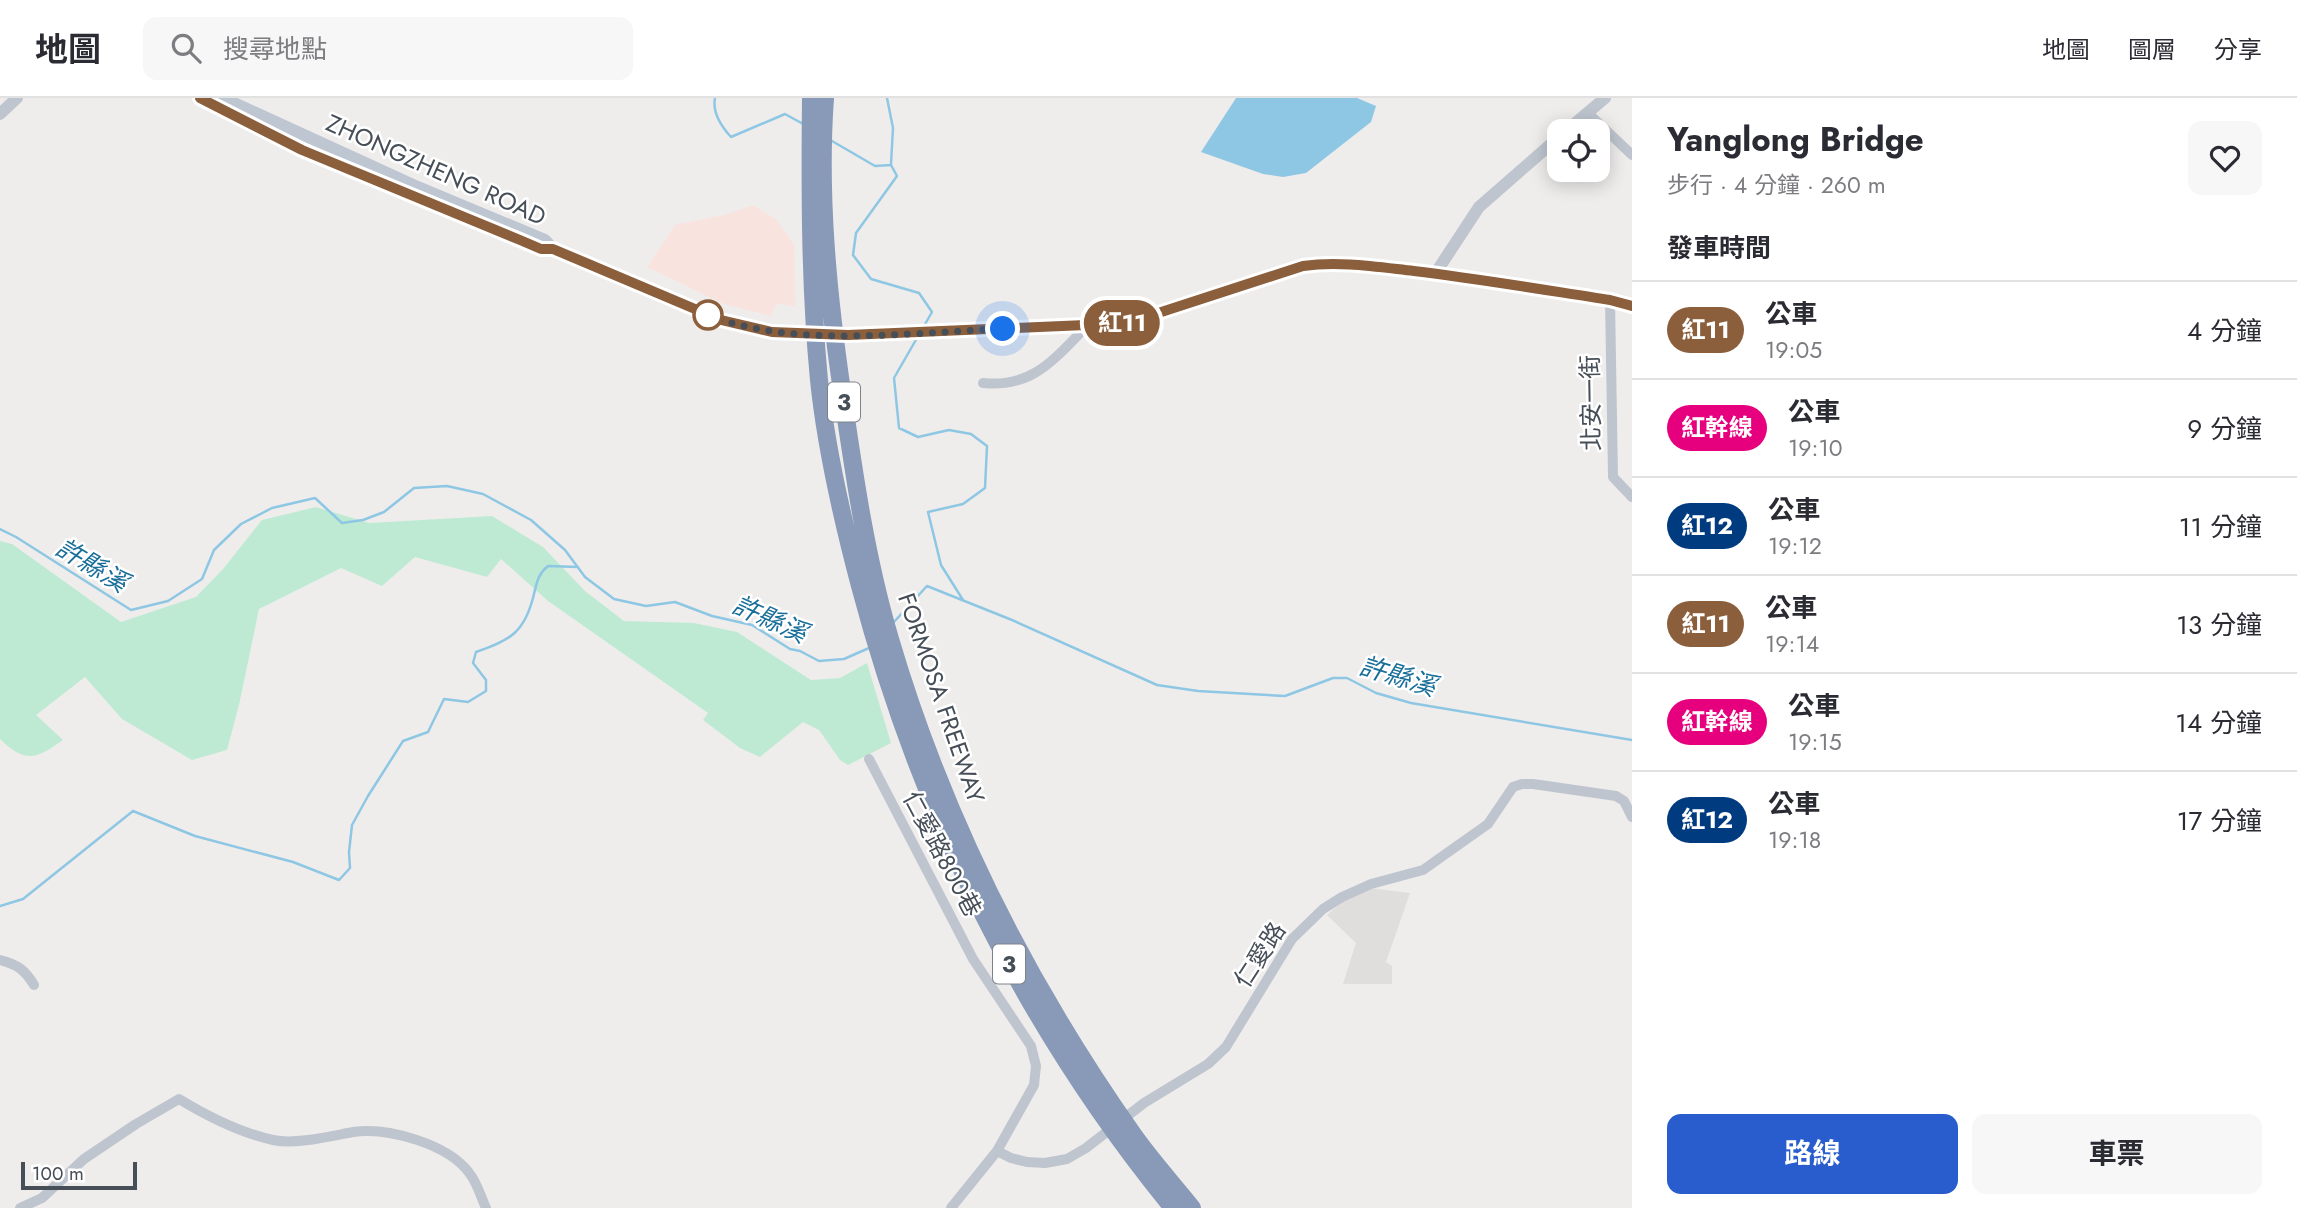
<!DOCTYPE html>
<html lang="zh-TW">
<meta charset="utf-8">
<style>
body{margin:0;font-family:Jost,"Noto Sans TC",sans-serif;background:#f7f7f7;color:#2b2b33;height:100vh;display:flex;flex-direction:column;font-size:26px;white-space:nowrap}
*{box-sizing:border-box;margin:0}
p{font-size:23px;color:#7c7c81}
.icon{flex:none;width:38px;height:38px;fill:none;stroke:currentColor;stroke-width:2;stroke-linecap:round;stroke-linejoin:round}
.map{position:relative;flex:1;overflow:hidden}
.panel{display:flex;flex-direction:column;background:#fff;width:665px}
.panel>*{flex:none}
.badge{padding:0 14px;border-radius:23px;font-size:24px;line-height:46px}
.buttons{position:absolute;left:1547px;top:21px;display:grid;gap:14px}
.buttons a{display:grid;place-items:center;width:63px;height:63px;border-radius:14px;background:#fff;box-shadow:0 4px 18px #0003;font-size:35px}
.scale{position:absolute;left:21px;bottom:18px;width:116px;box-sizing:border-box;padding-left:7px;border:4px solid #464e58;border-top:0;font-size:19px;line-height:24px;white-space:nowrap;color:#464e58;-webkit-text-stroke:5px #fff;paint-order:stroke}
.you{position:absolute;width:35px;height:35px;margin:-18px;border:5px solid #fff;border-radius:50%;background:#1a73e8;box-shadow:0 0 0 10px #1a73e833}
.map>.badge{position:absolute;translate:-50% -50%;box-shadow:0 0 0 4px #fff}
h2{padding:0 35px;font-size:26px;line-height:63px}
.round{display:grid;place-items:center;flex:none;width:74px;height:74px;border-radius:14px;background:#f7f7f7}
.headline{display:flex;align-items:center;justify-content:space-between;height:119px;padding:0 35px}
h1{font-size:33px;font-weight:700;line-height:52px}
.primary-button{display:flex;gap:14px;margin-top:auto;padding:14px 35px}
.primary-button a{flex:1;height:80px;border-radius:14px;background:#295dcd;color:#fff;font-size:28px;font-weight:700;line-height:80px;text-align:center}
.primary-button a+a{background:#f7f7f7;color:#2b2b33}
ul{padding:0;list-style:none}
li{display:flex;align-items:center;gap:21px;height:98px;padding:0 35px;border-top:2px solid #e1e1e2}
li div{flex:1}
li b{display:block;font-size:26px}
li em{font-style:normal}
li .badge{min-width:77px;font-weight:700;text-align:center}
header{display:flex;align-items:center;gap:42px;box-sizing:border-box;height:98px;padding:0 35px;background:#fff;border-bottom:2px solid #e1e1e2}
header strong{font-size:33px}
nav{display:flex;gap:38px;margin-inline-start:auto;font-size:24px}
.search{width:490px;height:63px;background:#f7f7f7;display:flex;align-items:center;gap:18px;box-sizing:border-box;padding:0 24px;border-radius:14px;color:#7c7c81;font-size:26px}
main{display:flex;flex:1;min-height:0}
.map>svg:first-child{display:block}
.education{fill:#e0dedd}
.medical{fill:#f8e3de}
.green{fill:#beead4}
.water{fill:#8ec7e3}
.lines{fill:none;stroke-linecap:round;stroke-linejoin:round}
.stream{stroke:#8ec7e3;stroke-width:2.5}
.minor{stroke:#bec5ce;stroke-width:10}
.tertiary{stroke:#bec5ce;stroke-width:12}
.secondary{stroke:#bec6d2;stroke-width:12}
.motorway{stroke:#889ab7;stroke-width:18}
.line-casing{stroke:#fff;stroke-width:16}
.line{stroke:#8b5e3c;stroke-width:10}
.walk{stroke:#464e58;stroke-width:7;stroke-dasharray:0 12.6}
.stop-dot{fill:#fff;stroke:#8b5e3c;stroke-width:3.5}
.labels{text-anchor:middle;stroke-width:5;stroke-linejoin:round;paint-order:stroke}
.shield{fill:#fff;stroke:#7e838a;stroke-width:2}
.shield-label{font-size:23px;font-weight:bold;fill:#464e58}
.street-label{font-size:24px;fill:#464e58;stroke:#fff}
.water-label{font-size:26px;font-style:italic;fill:#196f99;stroke:#fff}
</style>
<header>
<strong>地圖</strong>
<div class="search"><svg class="icon" aria-label="search" viewBox="0 0 24 24"><circle cx="10" cy="10" r="6"/><path d="M15 15l6 6"/></svg>搜尋地點</div>
<nav><a>地圖</a><a>圖層</a><a>分享</a></nav>
</header>
<main>
<div class="map">
<svg width="1632" height="1110" viewBox="0 0 1632 1110">
<rect width="100%" height="100%" fill="#efedec"/>
<path class="education" d="M1370,790l40,5 -24,69 6,4v18h-49l13,-41 -29,-28 14,-12z"/>
<path class="medical" d="M753,107l23,14 18,25 1,63 -18,-4 -6,13 -47,-12 -77,-37 28,-42 53,-11z"/>
<path class="green" d="M316,409l53,16 123,-7 51,31 42,44 39,30 70,2 43,9 74,48 29,-2 27,-15 24,80 -43,22 -8,-5 -21,-30 -16,-8 -43,35 -20,-9 -37,-28 5,-7 -160,-112 -47,-42 -14,18 -72,-20 -33,29 -41,-18 -82,41 -20,96 -12,45 -35,10 -70,-41 -37,-42 -49,38 27,25c-27,19 -37,24 -63,-1v-198l12,3 109,78 75,-25 27,-28 39,-49z"/>
<path class="water" d="M1236,0h121l19,8 -5,16 -65,51 -23,4 -20,-3 -62,-22z"/>
<g class="lines">
<path class="stream" d="M715,0c-3,15 6,28 16,39l54,-23 20,11
M887,0l6,30 -2,36
M832,43l43,25 16,-1 6,11 -41,57 -3,22 18,24 48,14 13,19 -8,14
M917,240l-23,40 5,50 19,9 31,-7 22,4 16,12 -2,42 -22,16 -35,8 13,53 22,35
M0,431l16,8 115,73 37,-9 34,-22 12,-29 27,-26 31,-16 43,-10 27,25 21,-3 21,-8 30,-24 33,-2 36,8 48,26 34,30 20,27 29,22 32,7 29,-4 37,14 40,9 38,24 10,2 19,10 25,-2 25,-11
M893,525l34,-37 85,34 145,65 41,6 87,5 48,-18h14l29,15 35,10 221,37
M0,808l23,-7 110,-88 62,25 98,26 46,18 11,-12 -1,-16 3,-27 16,-29 35,-55 25,-9 16,-33 24,3 18,-11v-11l-13,-17 3,-11c35,-12 49,-20 58,-58 3,-12 4,-20 14,-28l30,1"/>
<path class="minor" d="M1588,15l44,42
M1610,202l3,177 19,20
M983,285c50,5 71,-24 103,-56
M869,661l104,200 58,87 5,20 -2,19 -37,66
M0,862c17,4 25,10 34,25
M20,1110l22,-10 42,-39 52,-35 43,-25c28,17 62,34 94,41 22,5 58,-4 80,-8 35,-5 96,12 117,42 7,9 11,23 16,34
M951,1110l46,-57 14,7 16,4 18,1 22,-4 19,-11 58,-45 64,-39 18,-17 66,-108 31,-30 19,-12 29,-13 52,-14 65,-46 25,-37 9,-3h11l83,12 8,5 8,16"/>
<path class="tertiary" d="M0,16l17,-16
M1566,33l39,-33
M1435,176l44,-67 80,-70"/>
<path class="secondary" d="M200,0l102,52 239,99h12l168,71 51,12 76,3 261,-10 55,-13 139,-46c36,-5 70,1 106,5 67,8 134,19 201,29l22,6
M223,0l190,87 132,55 8,9"/>
<path class="motorway" d="M811,0c-1,94 -1,188 8,282 7,69 23,138 41,206 60,227 164,440 313,622
M825,0c-7,97 3,197 17,293 12,83 24,167 48,248 52,176 136,343 242,494 18,26 40,50 60,75"/>
</g>
<g class="lines">
<defs>
<path id="line" d="M200,0l102,52 218,90 21,9h12l168,71 51,12 76,3 261,-11 37,-7 157,-51c37,-5 74,1 111,5 66,8 131,19 196,29l22,6"/>
</defs>
<use href="#line" class="line-casing"/>
<use href="#line" class="line"/>
<path class="walk" d="M708,217c87,34 202,17 295,14"/>
</g>
<circle class="stop-dot" cx="708" cy="217" r="14"/>
<g class="labels">
<g class="shield">
<rect x="828" y="284.5" width="32" height="39" rx="5"/>
<rect x="993" y="846.5" width="32" height="39" rx="5"/>
</g>
<g class="shield-label">
<text x="844" y="312">3</text>
<text x="1009" y="874">3</text>
</g>
<g class="street-label">
<text transform="translate(436 72) rotate(24)" y="8">ZHONGZHENG ROAD</text>
<text transform="translate(1591 305) rotate(-91)" y="8">北安一街</text>
<text transform="translate(941 600) rotate(71)" y="8">FORMOSA FREEWAY</text>
<text transform="translate(942 756) rotate(62)" y="8">仁愛路800巷</text>
<text transform="translate(1260 857) rotate(-57)" y="8">仁愛路</text>
</g>
<g class="water-label">
<text transform="translate(92 467) rotate(31)" y="9">許縣溪</text>
<text transform="translate(770 521) rotate(24)" y="9">許縣溪</text>
<text transform="translate(1398 578) rotate(17)" y="9">許縣溪</text>
</g>
</g>
</svg>
<div class="buttons">
<a><svg class="icon" aria-label="locate" viewBox="0 0 24 24"><circle cx="12" cy="12" r="6"/><path d="M12 2v4M12 18v4M2 12h4M18 12h4"/></svg></a>
</div>
<div class="scale">100 m</div>
<div class="you" style="left:1003px;top:231px"></div>
<b class="badge" style="left:1122px;top:225px;background:#8b5e3c;color:#fff">紅11</b>
</div>
<section class="panel">
<div class="headline"><div><h1>Yanglong Bridge</h1><p>步行 · 4 分鐘 · 260 m</p></div><a class="round"><svg class="icon" aria-label="heart" viewBox="0 0 24 24"><path d="M12 20l-8-8c-3-5 5-10 8-4 3-6 11-1 8 4z"/></svg></a></div>
<h2>發車時間</h2>
<ul>
<li><span class="badge" style="background:#8b5e3c;color:#fff">紅11</span><div><b>公車</b><p>19:05</p></div><em>4 分鐘</em></li>
<li><span class="badge" style="background:#e6007e;color:#fff">紅幹線</span><div><b>公車</b><p>19:10</p></div><em>9 分鐘</em></li>
<li><span class="badge" style="background:#003b80;color:#fff">紅12</span><div><b>公車</b><p>19:12</p></div><em>11 分鐘</em></li>
<li><span class="badge" style="background:#8b5e3c;color:#fff">紅11</span><div><b>公車</b><p>19:14</p></div><em>13 分鐘</em></li>
<li><span class="badge" style="background:#e6007e;color:#fff">紅幹線</span><div><b>公車</b><p>19:15</p></div><em>14 分鐘</em></li>
<li><span class="badge" style="background:#003b80;color:#fff">紅12</span><div><b>公車</b><p>19:18</p></div><em>17 分鐘</em></li>
</ul>
<div class="primary-button"><a>路線</a><a>車票</a></div>
</section>
</main>
